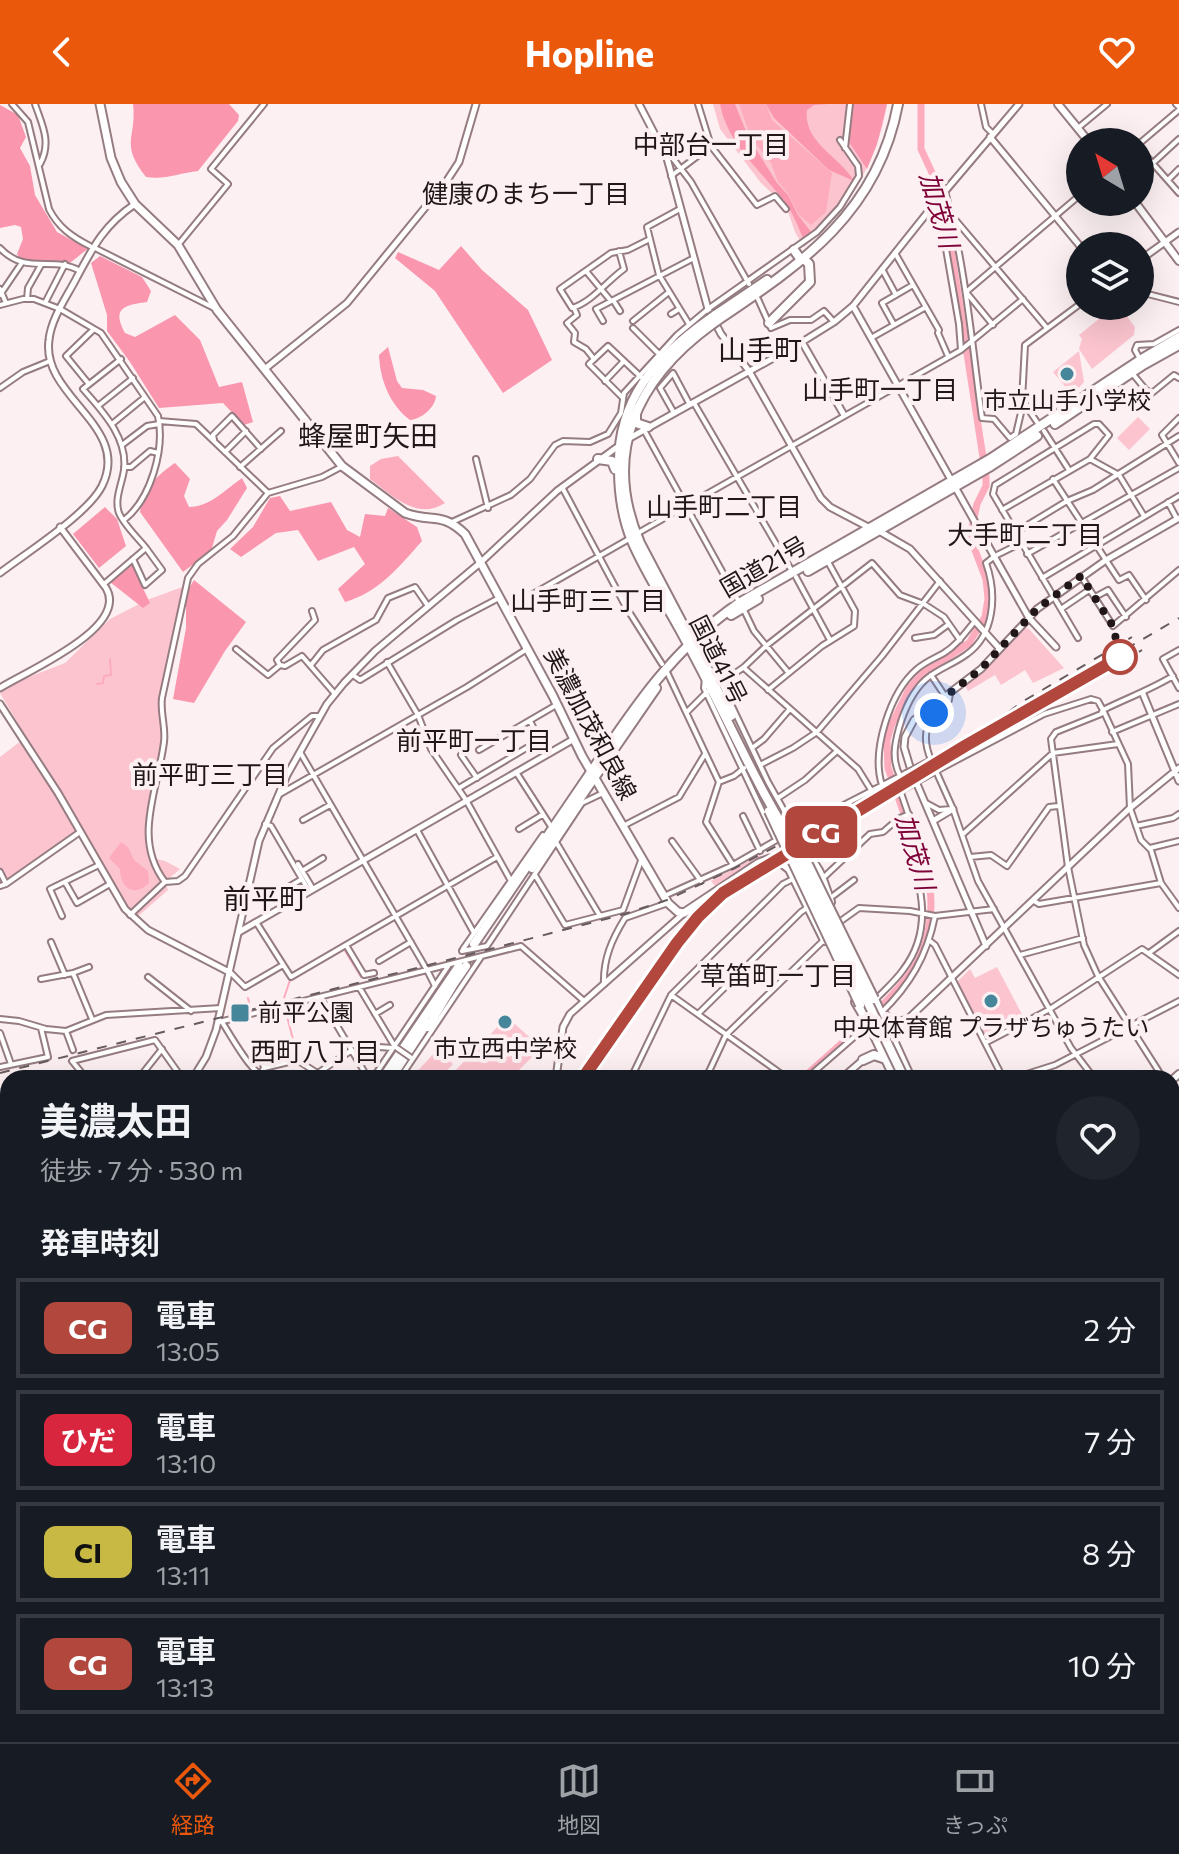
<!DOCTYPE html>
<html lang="ja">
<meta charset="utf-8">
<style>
body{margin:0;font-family:Commissioner,"Noto Sans JP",sans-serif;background:#20242c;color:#f1f3f6;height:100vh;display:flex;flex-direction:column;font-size:30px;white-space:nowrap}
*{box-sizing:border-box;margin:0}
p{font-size:26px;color:#9ea1a6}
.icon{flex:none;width:44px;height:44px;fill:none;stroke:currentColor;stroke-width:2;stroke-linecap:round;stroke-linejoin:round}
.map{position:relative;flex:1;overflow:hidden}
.drawer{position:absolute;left:0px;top:966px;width:1180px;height:672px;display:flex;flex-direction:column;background:#171b24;border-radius:24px 24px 0 0;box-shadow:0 8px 32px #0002}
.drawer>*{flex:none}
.badge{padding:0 16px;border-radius:12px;font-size:28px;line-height:52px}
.needle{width:52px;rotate:322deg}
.buttons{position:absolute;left:1066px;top:24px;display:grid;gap:16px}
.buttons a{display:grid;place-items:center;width:88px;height:88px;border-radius:50%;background:#171b24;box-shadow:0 8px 32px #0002;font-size:40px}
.you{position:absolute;width:40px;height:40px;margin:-20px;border:6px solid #fff;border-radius:50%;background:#1a73e8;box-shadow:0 0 0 12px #1a73e833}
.map>.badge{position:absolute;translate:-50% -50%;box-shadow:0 0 0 4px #fff}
h2{padding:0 40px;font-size:30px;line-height:72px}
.round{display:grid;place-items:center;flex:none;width:84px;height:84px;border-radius:42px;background:#20242c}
.summary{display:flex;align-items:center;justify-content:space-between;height:136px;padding:0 40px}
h1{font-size:38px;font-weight:700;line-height:60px}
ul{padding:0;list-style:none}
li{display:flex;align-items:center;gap:24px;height:100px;margin:0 16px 12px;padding:0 24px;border:4px solid #363941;border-radius:0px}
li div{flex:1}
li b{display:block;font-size:30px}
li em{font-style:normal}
li .badge{min-width:88px;font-weight:700;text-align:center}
header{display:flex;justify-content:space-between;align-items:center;height:104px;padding:0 40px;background:#ea580c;color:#fff;font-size:36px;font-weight:700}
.tab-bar{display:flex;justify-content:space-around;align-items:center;height:112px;border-top:2px solid #363941;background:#171b24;font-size:22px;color:#9ea1a6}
.tab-bar a{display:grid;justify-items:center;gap:4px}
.tab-bar .selected{color:#ea580c}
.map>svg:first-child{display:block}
.green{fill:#fbc4cf}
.forest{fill:#fa96ae}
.water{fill:#fdacbe}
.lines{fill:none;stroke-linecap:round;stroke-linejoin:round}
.stream{stroke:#fdacbe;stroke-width:2}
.river{stroke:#fdacbe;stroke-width:7}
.trunk-tunnel{stroke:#dbcfd1;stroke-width:8;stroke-dasharray:8 4;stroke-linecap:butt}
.minor-casing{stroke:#957c81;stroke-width:8}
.tertiary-casing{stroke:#957c81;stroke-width:9}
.secondary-casing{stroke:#957c81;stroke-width:10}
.primary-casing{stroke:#957c81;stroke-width:11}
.trunk-casing{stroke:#957c81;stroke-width:12}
.minor{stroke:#fff;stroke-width:4}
.tertiary{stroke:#fff;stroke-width:5}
.secondary{stroke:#fff;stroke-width:6}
.primary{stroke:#fff;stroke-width:7}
.trunk{stroke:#fff;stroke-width:8}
.rail{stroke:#665b5d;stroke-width:2;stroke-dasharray:10 10;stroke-linecap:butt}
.minor-bridge-casing{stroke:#957c81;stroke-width:8;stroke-linecap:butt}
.trunk-bridge-casing{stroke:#957c81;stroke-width:12;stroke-linecap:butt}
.minor-bridge{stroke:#fff;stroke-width:4}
.trunk-bridge{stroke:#fff;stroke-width:8}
.line-casing{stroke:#fff;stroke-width:18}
.line{stroke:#b2473e;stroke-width:12}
.walk{stroke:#211719;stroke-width:8;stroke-dasharray:0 14.4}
.poi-dot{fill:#46869a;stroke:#fcf0f2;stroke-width:3}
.stop-dot{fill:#fff;stroke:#b2473e;stroke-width:4}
.labels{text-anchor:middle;stroke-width:8;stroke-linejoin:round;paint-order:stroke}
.poi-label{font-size:24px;fill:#211719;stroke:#fcf0f2}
.street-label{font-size:24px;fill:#211719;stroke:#fcf0f2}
.neighbourhood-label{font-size:26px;fill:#211719;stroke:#fcf0f2}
.water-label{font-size:26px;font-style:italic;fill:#7e0138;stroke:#fcf0f2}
.quarter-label{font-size:28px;fill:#211719;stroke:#fcf0f2}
</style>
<header><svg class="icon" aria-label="back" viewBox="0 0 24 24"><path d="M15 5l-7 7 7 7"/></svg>Hopline<svg class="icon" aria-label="heart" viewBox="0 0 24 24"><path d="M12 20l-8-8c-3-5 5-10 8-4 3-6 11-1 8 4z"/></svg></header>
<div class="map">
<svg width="1179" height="1638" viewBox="0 0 1179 1638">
<rect width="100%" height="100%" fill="#fcf0f2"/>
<path class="green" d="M713,0h174c-9,58 -39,105 -83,143l-9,-15 -9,-26 -25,-23 -41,-54z
M1115,202h4l16,21 -1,8 -42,34 -13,-20 3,-10 -3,-4z
M1079,247l5,31 -12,13 -19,-23z
M1138,313l12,12 -21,21 -12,-12z
M185,482l-23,112 3,30 -17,106 2,24 15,3 15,8 -15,13 3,8 -31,27 -10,-11 -46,-77 -75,55 -6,-12v-115l26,-20 -26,-44 21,-13 44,-17 45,-44 37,-19z
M1023,524l6,1 35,39 -31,15 -8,-13 -24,15 -6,-10 -27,16 -3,-6 20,-16z
M760,751l2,3 -47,28 -4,-5z
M997,863l28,53 -37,19 -31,-57 13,-13 5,9z
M507,913l28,25 -3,15 -21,21h-63z
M437,946l16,14 -13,14h-26l-2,-1z"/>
<path class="forest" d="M133,0h96l10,11 -1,6 -40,50c-18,2 -33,9 -52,6 -27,-34 -9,-39 -13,-73z
M720,0h15l13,32 29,47 11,12 10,20 13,17 -7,8c-6,-13 -11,-28 -20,-39 -24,-32 -56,-56 -64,-97z
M766,0h62l-14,1 -7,5c-4,33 33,46 47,71l-25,-11 -55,-52z
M854,0h33l-10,40 -10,25 -18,-27z
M0,1l18,10 8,22 -6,11 10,18 5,29 22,37 31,17c-7,4 -15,13 -22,16 -14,5 -42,4 -49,-11l6,-15 -2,-12 -6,-2 -15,3z
M461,142l21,24 46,40 24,50 -49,33 -68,-102 -40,-33 3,-6 41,18z
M100,152l42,21 9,14 -4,11c-22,3 -36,6 -22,31l10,4 40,-22 25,25 19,47 23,-5 11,40 -9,3 -21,-22 -64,5 -29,-46 -23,-31v-16l-16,-52z
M388,243l9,34 5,7 21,2 13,6c-1,12 -15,23 -26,24 -20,-15 -30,-40 -31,-65z
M175,359l15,16 -6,17 5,11c21,0 37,-18 53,-29l5,10 -20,32 -10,11 -6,20 -28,21 -43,-60c4,-24 16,-36 35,-49z
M280,392l10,15 41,-9 16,28 13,7 5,-23 20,2 3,-8 29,19 5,14c-23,26 -43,51 -77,61l-7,-13 27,-25 -11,-17 -36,14 -20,-31 -22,3 -35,24 -11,-8 23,-22 17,-29z
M105,403l12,12 9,27 -27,22 -26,-34z
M132,461l18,38 -7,5 -33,-26z
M194,476l52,42 -21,29 -31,52 -21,-4 13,-71v-35z"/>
<path class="water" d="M739,0h27l6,16 60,53 -6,39 -15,13 -12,-10 -12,-23 -9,-10 -7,-19 -20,-25z
M398,352l47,47c-28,18 -52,-7 -75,-24v-13l11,-7z
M121,738l7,5 6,13 14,11 1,12c-15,15 -29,5 -29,-14l-11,-11z
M1179,1209v129l-7,9v-130z
M1172,1537l7,18v83h-101l-5,-8h99z"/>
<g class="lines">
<path class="stream" d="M97,580l6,-1 1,-7 7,-1 -1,-16
M344,845l17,28
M248,894l2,9
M284,894l6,-18
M285,905l13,49
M336,916l14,23"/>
<path class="river" d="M803,974c33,-31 94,-79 115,-117 11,-20 15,-50 12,-73l-42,-120 -1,-28 4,-14 19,-39 12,-13 47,-31 16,-26 3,-18 -2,-20 -16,-42 7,-33 9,-18v-9l-39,-254 -14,-48 -12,-26v-45
M748,1630l7,8
M490,1638l11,-8"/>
<path class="trunk-tunnel" d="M466,862l14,-21"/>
<defs>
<path id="minor" d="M12,0l16,18 21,87c9,18 23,28 41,37
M35,0c7,21 17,38 5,60
M698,0l13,42 46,59 18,-9 11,13
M981,0l5,23 7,7
M1176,0l3,3
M1078,24l29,-24
M1140,39l39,-33
M845,44l5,-44
M1140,45l39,44
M664,46l4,2 23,30 58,102
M1140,71l39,-36
M671,72l40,-30
M1168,76l11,-11
M945,87c20,71 27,154 37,227l12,1 16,19 6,-4 7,-30
M935,99l6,17 18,104 2,26
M680,105l-33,18 12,48 30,49
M953,113l94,111
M178,141l50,-61 -17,-15 53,-65
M0,144c26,28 53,7 80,23
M97,145l119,60
M619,147l5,18c-17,12 -32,33 -52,39l-12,-19 51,-36 17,-3 22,-11
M895,149l44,77 -1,3 10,23
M882,165l14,26
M586,167l25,30
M0,185l6,14
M1140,188l39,10
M0,191l21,-31
M27,195l1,-11 13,-23
M758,195l13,29 19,-8h21l13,-9 10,11
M613,196l7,11
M45,199l20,-39
M0,201l23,-6h11l26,10 41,24 57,83c7,33 -7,83 -34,104
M574,204l3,7 -10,8 8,10 -1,9 12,7 8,10
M671,210l8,-5
M603,217l-7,-12 96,-50
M633,217l36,-29
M894,221l-12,-22 31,-18
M993,221l-27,-33 114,-97
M633,224l26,26
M871,234l55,-31
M121,255l-38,30c19,22 45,48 41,81 -2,14 -10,29 -5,43 5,12 19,25 27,35
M1140,255l-5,-9 2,-5 17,-1 25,-14
M1132,269l14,17 6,3 22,-18 5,3
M605,277l19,-20
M88,279l-22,-27 28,-27
M0,284l23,-16 27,-11
M623,294l-34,-34 19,-18 33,31
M694,299l99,170
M98,302l35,-28
M674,309l-14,-25 13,-15 17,32
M1179,314l-17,17 17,28
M159,317l37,3 72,69
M112,320l33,-27
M1039,321l-17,-25 3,-55 55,-41
M644,326l95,172
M1044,327l25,39
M214,336l-1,-5 19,-19 29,33
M122,341l25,-19 12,-2
M225,348l21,-21
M476,355l12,49
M1090,355l29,16 25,41
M124,363h7l19,-16 8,2
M240,363l41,-36
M1053,375l66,101 10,-5 17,25
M562,383l64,120 36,57
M1168,398l9,17
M1002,406l88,-51 19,-24 -10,-11h-5l-99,61 -2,9 85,144
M452,418l59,-27 19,-16 25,-34 8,-4 27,1 18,-8 13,-21 3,-20 53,-58 31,-26 109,-77 23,-25 19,-31 -1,-10 -18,-26
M1016,428l51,-31 26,-11 86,-54
M638,429l323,-183 62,-51
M1027,450l152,-86
M1081,472l32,50 66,-56
M796,473l34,63
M1042,474l137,-82
M104,480l42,-36 16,22 -17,15 -12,-26
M1095,493l13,-7 18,27
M1061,505l28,-19
M505,506l124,-71
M744,506l10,21 34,41
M312,507l3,9 -38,40 3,5 5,1 17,-10 33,38
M915,534l19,-3 15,-11
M236,545l32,26 12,-10
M1179,546l-16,9 16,29
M387,558l31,53 13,34 35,51 45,81
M311,561l12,-15 53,-30 12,-22 27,-11 13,19
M709,564l12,15
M744,564l114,101 13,21
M667,568l52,110 -13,40 27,43
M353,571l7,5 97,-60 42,-22
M931,571l14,21
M705,574l-1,10 72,152
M768,586l54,-44 32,-20 1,-15 -28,-51
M687,608l20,-20
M530,617l17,33
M1112,628l67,-28
M752,644l12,-9 25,-29
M479,646l79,-46
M300,648l127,218 94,-24 63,55
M461,651l16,23
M760,661l33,-17 24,-16 65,-76 58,-75
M914,665l17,-9c-11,-26 -4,-43 18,-60l1,-7
M516,668l36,56
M900,672c-8,-16 -6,-30 -1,-48 5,-17 12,-35 26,-48 12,-11 29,-16 42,-26 28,-20 30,-60 19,-91l9,-7 26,-13
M719,678l15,-6 10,-8
M882,681c-11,-34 8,-93 35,-116 8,-7 18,-11 27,-16 13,-8 21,-20 31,-32
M459,684l81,-48
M280,690l187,-107 60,-38
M778,694l27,-18 32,-29
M926,699l13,7 12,-1
M743,712l17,35
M303,716l27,-15
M265,720l6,2 38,65
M623,722l56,-29 26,-43
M1136,722l37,-8 6,-4
M913,724l-12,-35 1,-3 34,-19
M519,725l23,-14
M417,726l57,103
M795,726l-27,-48 -47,-99 23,-16 22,-21 106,-83 28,32 24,9 20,13 16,23
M787,730l119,-61
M962,731l91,-82 65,-9
M672,737l29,40
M556,738l44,74
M1150,744l29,-7
M970,753l21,-2 16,11 42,-59 9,-1
M298,760l15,25
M302,767l21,-13
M0,768l6,12
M535,771l30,50 58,-15 19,-52
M822,775l48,-45 13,-2 15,-13 11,-5
M65,778l12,21 33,-19
M165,778c-33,-43 -7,-92 -1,-140 2,-15 -4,-29 -2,-44l26,-120 10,-14 35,-28 35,-43 54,-16 19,-10
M0,782l6,-2 74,-52
M275,791l27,-16
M664,792l69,-31 47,-27
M829,795l25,-19
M1034,797l5,3 122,-21
M130,811l35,-33 13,-1 7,-5 88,-128 39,-32h7
M62,812l-12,-27 49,-24
M256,818l35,55 206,-120
M838,819l21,-15 51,3 25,5 59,-7
M930,837l5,4 68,133
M51,838l14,33
M346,841l18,30 10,-2
M463,845l80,-114
M462,847l25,-5 95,-143 21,-10
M1149,849l30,-22
M1020,851l63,-17
M379,857l32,-19
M230,868l15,15 38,-22
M73,869l19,46
M148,873l43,34
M41,875l32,-6 16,-6
M604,880c-1,-25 8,-45 21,-66l43,-15
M359,883l36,60
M671,891l116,83
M320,893l48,81
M877,894c9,-9 19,-18 26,-28 37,-48 12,-102 -5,-151
M881,909c29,-28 46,-57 54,-97
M375,910l15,-9
M698,910l103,-102 6,-4
M0,915l19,2 27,8 20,2 40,-16 115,-7
M219,918l208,-52 8,16
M222,918c9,14 26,45 38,52
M66,927l7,19
M0,929l11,31
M985,939l65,-34 92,-60 37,26
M350,941l43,3
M0,963l48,-10 -7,-29
M264,964l-6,-22 19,-5
M318,969l34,-23
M86,974l-14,-17 83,-21 27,38
M139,974l23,-29
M258,974l6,-10 33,-8 28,18
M373,974l76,-113
M400,974l81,-121
M631,974l40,-83 112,-111 10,-5
M706,974l20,-43 99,-96
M807,974l61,-53
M1014,974l41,-13 124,-64
M1094,974l-23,-30 -93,-167 -25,-72 -17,-38 108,-57 47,-15 7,2 5,9c24,-12 47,-20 70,-34
M1163,974l-65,-102 -14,-31 -16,-78 -17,-128 5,-7 45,-18 2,-4 25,54 2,44 11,32 10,10 10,33 18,25
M1172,1011l7,8
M1172,1028l7,-5
M0,1074l8,-8
M0,1080l8,3
M0,1132l8,-6
M1172,1170l7,-9
M1172,1186l7,-9
M0,1193l8,-8
M0,1238l8,-16
M0,1269l8,4
M0,1326l8,-23
M0,1337l8,3
M0,1352l8,14
M0,1431l8,14
M0,1518l8,9
M0,1567l8,-6
M0,1592l9,46
M60,1630l5,8
M96,1630l7,8
M173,1630l2,8
M208,1630v8
M286,1630l4,8
M404,1630l1,8
M488,1630l7,8
M617,1630l2,8
M664,1630l6,8
M724,1630l5,8
M1026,1630v8
M16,1638l20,-8
M313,1638l66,-8
M634,1638l11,-8
M743,1638l7,-8
M904,1638l7,-8"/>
<path id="tertiary" d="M639,0l28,54 41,151 13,25 28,37 72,127 9,9 40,21
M990,33l90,109
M1140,156l39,-28
M853,202l176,312 -48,51 -67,51 -9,17 -1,10 6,20
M802,238l42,73
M266,264l81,-65 99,-121 13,-20 17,-58
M628,335l174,-97 32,-20 19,-16 82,-103 84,-99
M879,427l31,18 90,100
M0,469c26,-20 88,-59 102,-87 30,-60 -61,-89 -53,-146 2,-21 17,-42 27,-61 17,-32 28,-54 59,-75
M1056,543l-27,-29 8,-9 69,-49 73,-42
M0,584c25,-16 130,-60 106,-100l-46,-61
M1143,590l36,87
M0,600l58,89 67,116 23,21 81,42
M917,680l69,162
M933,717l20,-12
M239,828l335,-193
M891,931l239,-227 49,-40
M193,974l13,-21 10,-27 43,-189 28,-66 40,-71 17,-21 31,-32 105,-88 77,-72 63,-46
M556,974l7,-51 7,-13 114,-101
M842,974l21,-18
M0,1012l8,1
M1172,1092l7,-5
M934,1630l9,8
M529,1638l12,-8"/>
<path id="secondary" d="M1058,0l31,38
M1135,98l44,59
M1172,976l7,-6
M955,1630l1,8"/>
<path id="primary" d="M100,0l11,54 10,24 14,22 43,41 39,65 125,156 63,47c27,10 36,-2 60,21l88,162 29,60 86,147 10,9 6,1 75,-50 11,-4 15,6"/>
<path id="trunk" d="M794,146l5,7
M715,211l52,-35
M708,216c-53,38 -91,80 -89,149 0,25 3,48 13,72 14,33 35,64 52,96 29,52 53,106 81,158
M718,216c85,-57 160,-108 180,-216
M769,219l41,-41 -1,-18 -5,-5
M711,221c-74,54 -110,128 -71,218l91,173
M636,311v8l12,4
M1055,320l88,-59 36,-20
M598,355l14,2 3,8
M808,467l183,-105 46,-30
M731,511l27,-16
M532,764l124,-180
M825,836l-35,-71 -5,-4c5,-3 13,-7 19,-7 15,2 21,32 26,44
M474,840c39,-57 78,-115 117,-172 44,-66 83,-124 148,-169l251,-144 150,-99 39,-23
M453,881l13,-19
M874,895l36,79
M856,898l13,22
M885,912l7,8 14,-3
M868,917l27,57
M428,923l28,-47
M863,956l11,-5 12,4
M383,974l76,-112
M391,974l36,-55
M1172,1331l7,6
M0,1415l8,-4
M0,1424l8,-5"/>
</defs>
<use href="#minor" class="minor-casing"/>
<use href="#tertiary" class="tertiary-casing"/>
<use href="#secondary" class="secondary-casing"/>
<use href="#primary" class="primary-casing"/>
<use href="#trunk" class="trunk-casing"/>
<use href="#minor" class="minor"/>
<use href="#tertiary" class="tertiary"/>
<use href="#secondary" class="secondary"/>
<use href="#primary" class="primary"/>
<use href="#trunk" class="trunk"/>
<path class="rail" d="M1126,545l53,-31
M999,625l52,-25 91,-54
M0,969l425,-107 196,-51 46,-15 68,-32 196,-104 48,-30 43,-32 110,-65
M583,974l115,-161 35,-32 64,-38
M506,1638v-8"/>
<defs>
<path id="minor-bridge" d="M906,669l8,-4
M397,944l13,9"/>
<path id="trunk-bridge" d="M708,216l7,-5
M711,221l7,-5
M765,691l23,41 116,242
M769,707l91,194
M796,736l78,159"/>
</defs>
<use href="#minor-bridge" class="minor-bridge-casing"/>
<use href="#trunk-bridge" class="trunk-bridge-casing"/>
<use href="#minor-bridge" class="minor-bridge"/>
<use href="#trunk-bridge" class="trunk-bridge"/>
</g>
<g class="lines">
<defs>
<path id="line" d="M583,974l94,-135 21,-26 25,-24 242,-147 157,-90"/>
</defs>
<use href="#line" class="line-casing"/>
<use href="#line" class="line"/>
<path class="walk" d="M934,609l15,-13 1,-7 31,-24 56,-60 44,-33 32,50 7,31"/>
</g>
<g class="poi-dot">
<circle cx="1067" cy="270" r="8"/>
<circle cx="991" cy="897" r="8"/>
<rect x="230" y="899" width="20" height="20" rx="4"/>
<circle cx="505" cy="918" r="8"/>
</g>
<circle class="stop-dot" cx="1120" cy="553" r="16"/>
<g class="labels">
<g class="poi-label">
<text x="1067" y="305">市立山手小学校</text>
<text x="258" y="917" text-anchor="start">前平公園</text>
<text x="991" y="932">中央体育館 プラザちゅうたい</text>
<text x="505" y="953">市立西中学校</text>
</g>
<g class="street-label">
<text transform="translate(764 463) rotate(-30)" y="8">国道21号</text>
<text transform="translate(718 556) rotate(63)" y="8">国道41号</text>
<text transform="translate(590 620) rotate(62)" y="8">美濃加茂和良線</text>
</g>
<g class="neighbourhood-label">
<text x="711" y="50">中部台一丁目</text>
<text x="526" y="99">健康のまち一丁目</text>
<text x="880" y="295">山手町一丁目</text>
<text x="724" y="412">山手町二丁目</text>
<text x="1025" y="440">大手町二丁目</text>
<text x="588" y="506">山手町三丁目</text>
<text x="474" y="646">前平町一丁目</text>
<text x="210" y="680">前平町三丁目</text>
<text x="778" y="881">草笛町一丁目</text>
<text x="315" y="957">西町八丁目</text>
</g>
<g class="water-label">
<text transform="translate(939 106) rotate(74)" y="9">加茂川</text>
<text transform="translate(915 748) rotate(74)" y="9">加茂川</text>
</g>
<g class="quarter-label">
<text x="760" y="256">山手町</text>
<text x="368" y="342">蜂屋町矢田</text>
<text x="265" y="805">前平町</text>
</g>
</g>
</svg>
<div class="buttons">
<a><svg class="needle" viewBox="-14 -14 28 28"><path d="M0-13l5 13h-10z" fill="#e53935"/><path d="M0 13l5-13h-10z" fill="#9ea1a6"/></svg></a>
<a><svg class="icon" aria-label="layers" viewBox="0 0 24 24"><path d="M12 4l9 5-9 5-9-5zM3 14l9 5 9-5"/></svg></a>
</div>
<div class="you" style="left:934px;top:609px"></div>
<b class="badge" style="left:821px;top:728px;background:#b2473e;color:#fff">CG</b>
<section class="drawer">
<div class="summary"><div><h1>美濃太田</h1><p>徒歩 · 7 分 · 530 m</p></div><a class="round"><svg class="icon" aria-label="heart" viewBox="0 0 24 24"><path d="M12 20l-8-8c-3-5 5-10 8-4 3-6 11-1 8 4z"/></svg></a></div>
<h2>発車時刻</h2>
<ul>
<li><span class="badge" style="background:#b2473e;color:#fff">CG</span><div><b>電車</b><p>13:05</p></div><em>2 分</em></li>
<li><span class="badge" style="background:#d7263d;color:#fff">ひだ</span><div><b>電車</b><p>13:10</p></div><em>7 分</em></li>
<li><span class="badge" style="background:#c7b944;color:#111">CI</span><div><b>電車</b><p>13:11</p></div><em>8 分</em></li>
<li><span class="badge" style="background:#b2473e;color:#fff">CG</span><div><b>電車</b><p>13:13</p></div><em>10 分</em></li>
</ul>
</section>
</div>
<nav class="tab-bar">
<a class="selected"><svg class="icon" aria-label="directions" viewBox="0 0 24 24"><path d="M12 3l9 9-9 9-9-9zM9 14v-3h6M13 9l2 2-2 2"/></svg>経路</a>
<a><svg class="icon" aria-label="map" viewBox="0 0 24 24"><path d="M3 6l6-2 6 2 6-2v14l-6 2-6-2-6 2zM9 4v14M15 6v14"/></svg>地図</a>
<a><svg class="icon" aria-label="tickets" viewBox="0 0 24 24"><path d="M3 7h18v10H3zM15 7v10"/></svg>きっぷ</a>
</nav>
